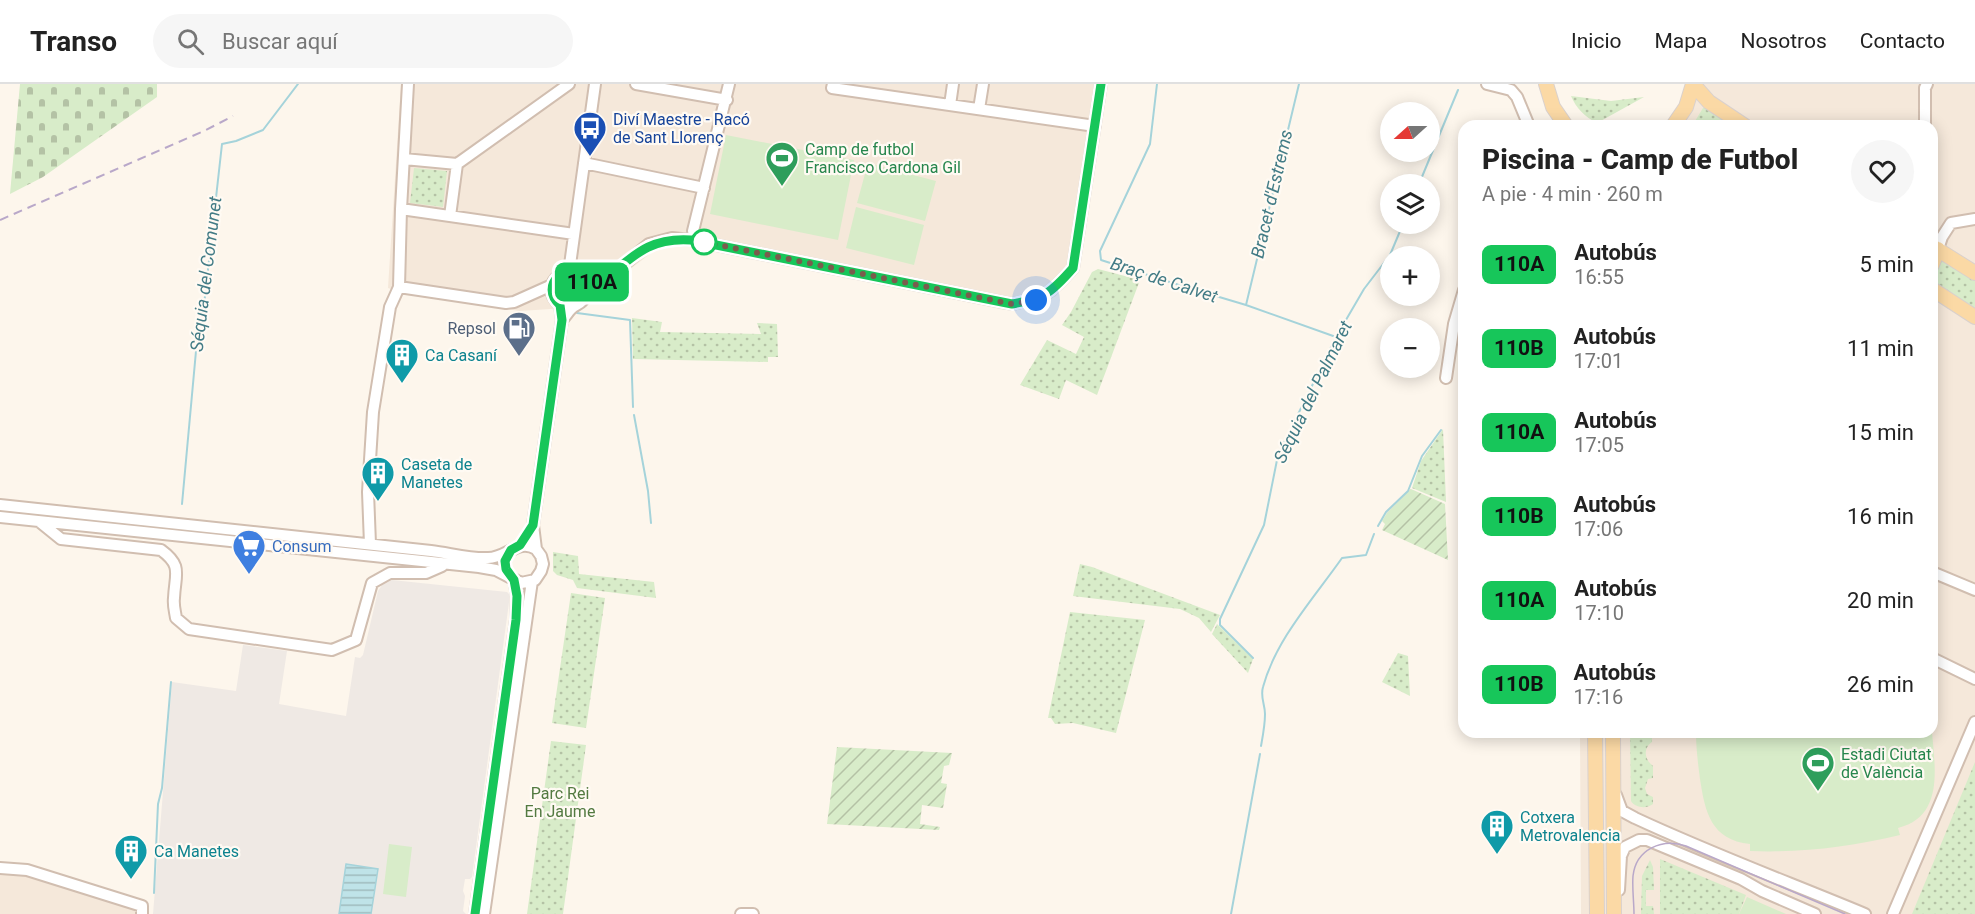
<!DOCTYPE html>
<html lang="es">
<meta charset="utf-8">
<style>
body{margin:0;font-family:Roboto,sans-serif;background:#f6f6f6;color:#222;height:100vh;display:flex;flex-direction:column;font-size:22px;white-space:nowrap}
*{box-sizing:border-box;margin:0}
p{font-size:20px;color:#767676}
.icon{flex:none;width:33px;height:33px;fill:none;stroke:currentColor;stroke-width:2;stroke-linecap:round;stroke-linejoin:round}
.map{position:relative;flex:1;overflow:hidden}
.details{position:absolute;left:1458px;top:36px;width:480px;height:618px;display:flex;flex-direction:column;background:#fff;border-radius:18px;box-shadow:0 3px 15px #0003}
.details>*{flex:none}
.badge{padding:0 12px;border-radius:9px;font-size:21px;line-height:39px}
.needle{width:39px;rotate:249deg}
.tools{position:absolute;left:1380px;top:18px;display:grid;gap:12px}
.tools a{display:grid;place-items:center;width:60px;height:60px;border-radius:50%;background:#fff;box-shadow:0 3px 15px #0003;font-size:30px}
.you{position:absolute;width:30px;height:30px;margin:-15px;border:4px solid #fff;border-radius:50%;background:#1a73e8;box-shadow:0 0 0 9px #1a73e833}
.map>.badge{position:absolute;translate:-50% -50%;box-shadow:0 0 0 3px #fff}
.round{display:grid;place-items:center;flex:none;width:63px;height:63px;border-radius:32px;background:#f6f6f6}
.headline{display:flex;align-items:center;justify-content:space-between;height:102px;padding:0 24px}
h1{font-size:28px;font-weight:800;line-height:45px}
ul{padding:0;list-style:none}
li{display:flex;align-items:center;gap:18px;height:84px;padding:0 24px}
li div{flex:1}
li b{display:block;font-size:22px}
li em{font-style:normal}
li .badge{min-width:66px;font-weight:700;text-align:center}
header{display:flex;align-items:center;gap:36px;box-sizing:border-box;height:84px;padding:0 30px;background:#fff;border-bottom:2px solid #e0e0e0}
header strong{font-size:28px}
nav{display:flex;gap:33px;margin-inline-start:auto;font-size:21px}
.search{width:420px;height:54px;background:#f6f6f6;display:flex;align-items:center;gap:15px;box-sizing:border-box;padding:0 21px;border-radius:33px;color:#767676;font-size:22px}
.map>svg:first-child{display:block}
.residential{fill:#f5e8da}
.industrial{fill:#efe9e4}
.grass{fill:url(#grass-dots)}
.cemetery{fill:url(#cemetery-stones)}
.garden{fill:url(#garden-furrows)}
.pitch{fill:#d8ecc9}
.water{fill:url(#water-rules);stroke:#a5d3da;stroke-width:1.5}
.lines{fill:none;stroke-linecap:round;stroke-linejoin:round}
.stream{stroke:#a5d3da;stroke-width:2}
.minor-casing{stroke:#d1beb0;stroke-width:14}
.major-casing{stroke:#dad1cd;stroke-width:16}
.minor{stroke:#fff;stroke-width:10}
.major{stroke:#fbd9a5;stroke-width:14}
.tram{stroke:#b9a8c9;stroke-width:1.5}
.rail{stroke:#b9a8c9;stroke-width:2;stroke-dasharray:9 6;stroke-linecap:butt}
.line-casing{stroke:#fff;stroke-width:14}
.line{stroke:#17c65a;stroke-width:9}
.walk{stroke:#7a5c4d;stroke-width:6;stroke-dasharray:0 10.8}
.stop-dot{fill:#fff;stroke:#17c65a;stroke-width:3}
.labels{text-anchor:middle;stroke-width:4.5;stroke-linejoin:round;paint-order:stroke}
.transit-label{font-size:16px;fill:#164399;stroke:#fffaf3;text-anchor:start}
.leisure-label{font-size:16px;fill:#27864d;stroke:#fffaf3;text-anchor:start}
.service-label{font-size:16px;fill:#4e5e75;stroke:#fffaf3;text-anchor:end}
.culture-label{font-size:16px;fill:#0d838f;stroke:#fffaf3;text-anchor:start}
.shop-label{font-size:16px;fill:#366cbe;stroke:#fffaf3;text-anchor:start}
.park-label{font-size:16px;fill:#537a41;stroke:#fffaf3}
.water-label{font-size:18px;font-style:italic;fill:#437c86;stroke:#fffaf3}
</style>
<header>
<strong>Transo</strong>
<div class="search"><svg class="icon" aria-label="search" viewBox="0 0 24 24"><circle cx="10" cy="10" r="6"/><path d="M15 15l6 6"/></svg>Buscar aquí</div>
<nav><a>Inicio</a><a>Mapa</a><a>Nosotros</a><a>Contacto</a></nav>
</header>
<div class="map">
<svg width="1975" height="830" viewBox="0 0 1975 830">
<defs>
<pattern id="grass-dots" width="8" height="8" patternUnits="userSpaceOnUse" patternTransform="scale(1.5)"><rect width="8" height="8" fill="#d8ecc9"/><path d="M2 2h.1M6 6h.1" fill="none" stroke="#b4c2a5" stroke-width="1.8" stroke-linecap="round"/></pattern>
<pattern id="cemetery-stones" width="16" height="16" patternUnits="userSpaceOnUse" patternTransform="scale(1.5)"><rect width="16" height="16" fill="#d8ecc9"/><path d="M2 7V4a2 2 0 0 1 4 0v3zM10 15v-3a2 2 0 0 1 4 0v3z" fill="#b4c2a5"/></pattern>
<pattern id="garden-furrows" width="10" height="10" patternUnits="userSpaceOnUse" patternTransform="scale(1.5)"><rect width="10" height="10" fill="#d8ecc9"/><path d="M-1 1l2-2M0 10L10 0M9 11l2-2" fill="none" stroke="#b4c2a5"/></pattern>
<pattern id="water-rules" width="6" height="5" patternUnits="userSpaceOnUse" patternTransform="scale(1.5)"><rect width="6" height="5" fill="#bfe3e8"/><path d="M0 2.5h6" fill="none" stroke="#a0bbbe"/></pattern>
</defs>
<rect width="100%" height="100%" fill="#fdf6ec"/>
<path class="residential" d="M401,0h706l-27,181 -24,31 -22,11 -29,3 -314,-65 -17,-2 -15,4 -78,60 -61,4 -111,-16 -21,-7z
M1697,0h278v830h-394l-1,-182h352v-606h-250l14,-28z
M0,784l142,38v8h-142z"/>
<path class="industrial" d="M392,496l115,12 3,3 -38,282 -2,2h-5l-2,12 2,5 -2,15 3,3h-313l19,-232 64,9 7,-46 44,6 -8,53 67,12 9,-59 5,1 3,-3 15,-64 4,-6z"/>
<path class="grass" d="M1571,12l40,5 33,-4 -47,26c-12,-6 -21,-15 -26,-27z
M1703,24h2l28,18h-41z
M414,84l33,3 -4,36 -33,-4z
M1941,177l34,18v30l-43,-28z
M1098,185l42,11 -43,115 -31,-15 -7,19 -39,-14 27,-45 29,14 8,-17 -22,-12 9,-13 21,-40z
M632,234l30,4 -2,10 101,2 -4,-11 20,1 1,33h-10v5l-135,-3z
M1443,345l3,73 -34,-14 9,-27z
M553,468l25,4 1,18 75,8 2,16 -79,-10 -4,-8 -16,-5 -4,-4z
M1080,480l12,3 128,48 -9,17 -12,-14 -19,-9 -107,-13z
M571,509l34,5 -19,130 -34,-5z
M1070,528l75,8 -29,113 -43,-10 -18,1 -4,-6h-3z
M1217,540l36,35 -5,14 -36,-39z
M1398,569l10,3 2,40 -28,-14z
M1630,648l10,4 12,-4v10c-9,6 -8,17 1,24v12l-5,1 -3,9 2,6 6,3v7c-6,5 -18,4 -22,-3z
M551,657l35,4 -23,169h-36z
M1975,678v152h-63z
M1660,775l86,36 -7,19h-79z
M1650,776l3,7 1,23h-8v16h7l1,8h-13l1,-38z"/>
<path class="cemetery" d="M20,0h137v13l-114,80 -33,17z"/>
<path class="garden" d="M1411,405l34,15 3,56 -66,-30 3,-6 -3,-3 5,-8z
M837,663l115,6 -3,12 -5,1 -3,17 6,1 -4,24 -21,-3 -2,19 20,3 -1,3 -112,-6z"/>
<path class="pitch" d="M726,51l128,25 -16,80 -128,-26z
M868,79l68,18 -11,40 -68,-18z
M856,123l68,18 -10,40 -68,-17z
M1696,648h236c3,36 12,85 -34,96l2,7c-50,12 -99,18 -150,16v-7c-39,-4 -45,-32 -50,-65 -2,-15 -4,-31 -4,-47z
M389,760l23,3 -6,50 -23,-3z
M1747,813l39,17h-47z"/>
<path class="water" d="M346,780l32,5 -7,45h-32z"/>
<g class="lines">
<path class="stream" d="M1157,0l-7,60 -50,107 1,9 78,25 67,20 90,32
M1419,100l39,-94
M1246,221l53,-221
M577,229l53,7 3,87
M634,331l14,76 3,32
M182,420l14,-153 3,-1 23,-206 14,-3 27,-11 35,-46
M1378,442l8,-14 22,-21 14,-35 19,-26
M1253,574l-33,-33v-6l44,-94 14,-70 58,-118 28,-48 26,-34 13,-31
M1261,662c2,-11 4,-21 4,-32 0,-10 -5,-17 -2,-27 13,-48 51,-89 79,-129l24,-3 8,-21
M154,809l4,-89 4,-16 9,-106
M1231,830l29,-160"/>
<defs>
<path id="minor" d="M636,0l91,16
M833,0l-1,4 263,38
M1487,0l24,6 6,7 12,29
M950,21l3,-21
M979,25l4,-25
M1925,42v-38l2,-4
M404,75l53,5 112,-80
M584,79l120,25
M401,125l173,25
M450,132l7,-52
M693,147l36,-147
M1938,165l4,-12 9,-14 24,-4
M569,188l26,-188
M399,203l107,16 8,-1 38,-17
M586,211l63,-51 23,-6 19,2 321,64c33,-6 39,-11 61,-36l28,-184
M562,236c3,-3 6,-8 9,-11 5,-5 11,-5 14,-12 2,-4 2,-9 0,-14 -11,-26 -51,0 -25,22l12,2
M1446,294l8,-54 10,-34
M0,421l431,46c18,2 39,8 57,7 19,0 30,-20 48,-9
M0,433l479,50 17,3 25,13 14,-3 6,-9 2,-7 -2,-8 -5,-7 -3,-24 29,-205 -2,-15
M40,438l21,17 100,11c22,16 14,24 13,48 -1,7 1,13 2,20l13,11 143,21 24,-10 16,-57 18,-10h36l16,-7
M370,460l-2,-52 5,-80 17,-105 9,-20 2,-78 7,-125
M1932,488l43,18
M1932,574l43,21
M1616,711l6,16 13,7c75,35 153,64 230,96
M0,784l27,2 115,36v8
M1619,806l2,-34 4,-9 14,-7h8l94,39 21,12 53,23
M475,830l41,-294 1,-25 -3,-15
M484,830l48,-333
M741,830h12
M1893,830l82,-192"/>
<path id="major" d="M1546,0l7,23 13,19
M1693,0l16,18 36,24
M1673,42l13,-19 7,-23
M1932,162l43,27
M1932,181l6,-16
M1932,205l43,28
M1595,648l2,182
M1613,648l1,182"/>
</defs>
<use href="#minor" class="minor-casing"/>
<use href="#major" class="major-casing"/>
<use href="#minor" class="minor"/>
<use href="#major" class="major"/>
<path class="tram" d="M1634,830c0,-12 -2,-26 -1,-38 3,-27 29,-38 53,-30l159,68"/>
<path class="rail" d="M0,136l204,-89 29,-15"/>
</g>
<g class="lines">
<defs>
<path id="line" d="M475,830l41,-294 1,-24 -3,-16 -8,-11 -1,-8 6,-11 9,-5 13,-20 29,-205 -2,-15c-22,-19 7,-47 25,-23l15,1c32,-25 47,-46 91,-43l321,64c33,-6 39,-11 61,-36l28,-184"/>
</defs>
<use href="#line" class="line-casing"/>
<use href="#line" class="line"/>
<path class="walk" d="M704,158l308,62 24,-4"/>
</g>
<defs>
<symbol id="bus-pin" viewBox="-11 -11 22 30"><path d="M0 17L-7.5 6A9.5 9.5 0 1 1 7.5 6Z" fill="#1a4fb4" stroke="#fffaf3"/><path d="M-5-6H5V4H4V6H2V4H-2V6H-4V4H-5ZM-3.5-4V0h7V-4ZM-3.5 1.2v1.5H-2V1.2ZM2 1.2v1.5H3.5V1.2Z" fill="#fff"/></symbol>
<symbol id="stadium-pin" viewBox="-11 -11 22 30"><path d="M0 17L-7.5 6A9.5 9.5 0 1 1 7.5 6Z" fill="#2e9e5b" stroke="#fffaf3"/><path d="M0-5a6.5 5 0 1 0 0 10a6.5 5 0 1 0 0-10ZM-3.5-1.8h7v3.6h-7Z" fill="#fff"/></symbol>
<symbol id="fuel-pin" viewBox="-11 -11 22 30"><path d="M0 17L-7.5 6A9.5 9.5 0 1 1 7.5 6Z" fill="#5c6f8a" stroke="#fffaf3"/><path d="M-5.5-6h7V0h2V4h1.3V-2.5L3-4.5l.8-.8L6-3V5H2.5V1h-1V6h-7ZM-4.2-4.7v3.2H.2V-4.7Z" fill="#fff"/></symbol>
<symbol id="building-pin" viewBox="-11 -11 22 30"><path d="M0 17L-7.5 6A9.5 9.5 0 1 1 7.5 6Z" fill="#0f9aa8" stroke="#fffaf3"/><path d="M-4-6H4V6H1V3H-1V6H-4ZM-2.5-4.3h1.7v1.8h-1.7ZM.8-4.3h1.7v1.8H.8ZM-2.5-1h1.7V.8h-1.7ZM.8-1h1.7V.8H.8Z" fill="#fff"/></symbol>
<symbol id="supermarket-pin" viewBox="-11 -11 22 30"><path d="M0 17L-7.5 6A9.5 9.5 0 1 1 7.5 6Z" fill="#3f7fe0" stroke="#fffaf3"/><path d="M-6-5.5h2.5l.6 2H6L4.5 2H-2.5L-4.4-4H-6ZM-1.5 3.2a1.3 1.3 0 1 0 .1 0ZM3 3.2a1.3 1.3 0 1 0 .1 0Z" fill="#fff"/></symbol>
</defs>
<g fill-rule="evenodd">
<use href="#bus-pin" x="571" y="25" width="38" height="52"/>
<use href="#stadium-pin" x="763" y="55" width="38" height="52"/>
<use href="#fuel-pin" x="500" y="225" width="38" height="52"/>
<use href="#building-pin" x="383" y="252" width="38" height="52"/>
<use href="#building-pin" x="359" y="370" width="38" height="52"/>
<use href="#supermarket-pin" x="230" y="443" width="38" height="52"/>
<use href="#stadium-pin" x="1799" y="660" width="38" height="52"/>
<use href="#building-pin" x="1478" y="723" width="38" height="52"/>
<use href="#building-pin" x="112" y="748" width="38" height="52"/>
</g>
<circle class="stop-dot" cx="704" cy="158" r="12"/>
<g class="labels">
<g class="transit-label">
<text x="613" y="41">Diví Maestre - Racó<tspan x="613" dy="18">de Sant Llorenç</tspan></text>
</g>
<g class="leisure-label">
<text x="805" y="71">Camp de futbol<tspan x="805" dy="18">Francisco Cardona Gil</tspan></text>
<text x="1841" y="676">Estadi Ciutat<tspan x="1841" dy="18">de València</tspan></text>
</g>
<g class="service-label">
<text x="496" y="250">Repsol</text>
</g>
<g class="culture-label">
<text x="425" y="277">Ca Casaní</text>
<text x="401" y="386">Caseta de<tspan x="401" dy="18">Manetes</tspan></text>
<text x="1520" y="739">Cotxera<tspan x="1520" dy="18">Metrovalencia</tspan></text>
<text x="154" y="773">Ca Manetes</text>
</g>
<g class="shop-label">
<text x="272" y="468">Consum</text>
</g>
<g class="park-label">
<text x="560" y="715">Parc Rei<tspan x="560" dy="18">En Jaume</tspan></text>
</g>
<g class="water-label">
<text transform="translate(1272 110) rotate(-77)" y="6">Bracet d'Estrems</text>
<text transform="translate(206 190) rotate(-83)" y="6">Séquia del Comunet</text>
<text transform="translate(1164 196) rotate(18)" y="6">Braç de Calvet</text>
<text transform="translate(1313 308) rotate(-64)" y="6">Séquia del Palmaret</text>
</g>
</g>
</svg>
<div class="tools">
<a><svg class="needle" viewBox="-14 -14 28 28"><path d="M0-13l5 13h-10z" fill="#e53935"/><path d="M0 13l5-13h-10z" fill="#767676"/></svg></a>
<a><svg class="icon" aria-label="layers" viewBox="0 0 24 24"><path d="M12 4l9 5-9 5-9-5zM3 14l9 5 9-5"/></svg></a>
<a>+</a>
<a>−</a>
</div>
<div class="you" style="left:1036px;top:216px"></div>
<b class="badge" style="left:592px;top:198px;background:#17c65a;color:#111">110A</b>
<section class="details">
<div class="headline"><div><h1>Piscina - Camp de Futbol</h1><p>A pie · 4 min · 260 m</p></div><a class="round"><svg class="icon" aria-label="heart" viewBox="0 0 24 24"><path d="M12 20l-8-8c-3-5 5-10 8-4 3-6 11-1 8 4z"/></svg></a></div>
<ul>
<li><span class="badge" style="background:#17c65a;color:#111">110A</span><div><b>Autobús</b><p>16:55</p></div><em>5 min</em></li>
<li><span class="badge" style="background:#17c65a;color:#111">110B</span><div><b>Autobús</b><p>17:01</p></div><em>11 min</em></li>
<li><span class="badge" style="background:#17c65a;color:#111">110A</span><div><b>Autobús</b><p>17:05</p></div><em>15 min</em></li>
<li><span class="badge" style="background:#17c65a;color:#111">110B</span><div><b>Autobús</b><p>17:06</p></div><em>16 min</em></li>
<li><span class="badge" style="background:#17c65a;color:#111">110A</span><div><b>Autobús</b><p>17:10</p></div><em>20 min</em></li>
<li><span class="badge" style="background:#17c65a;color:#111">110B</span><div><b>Autobús</b><p>17:16</p></div><em>26 min</em></li>
</ul>
</section>
</div>
